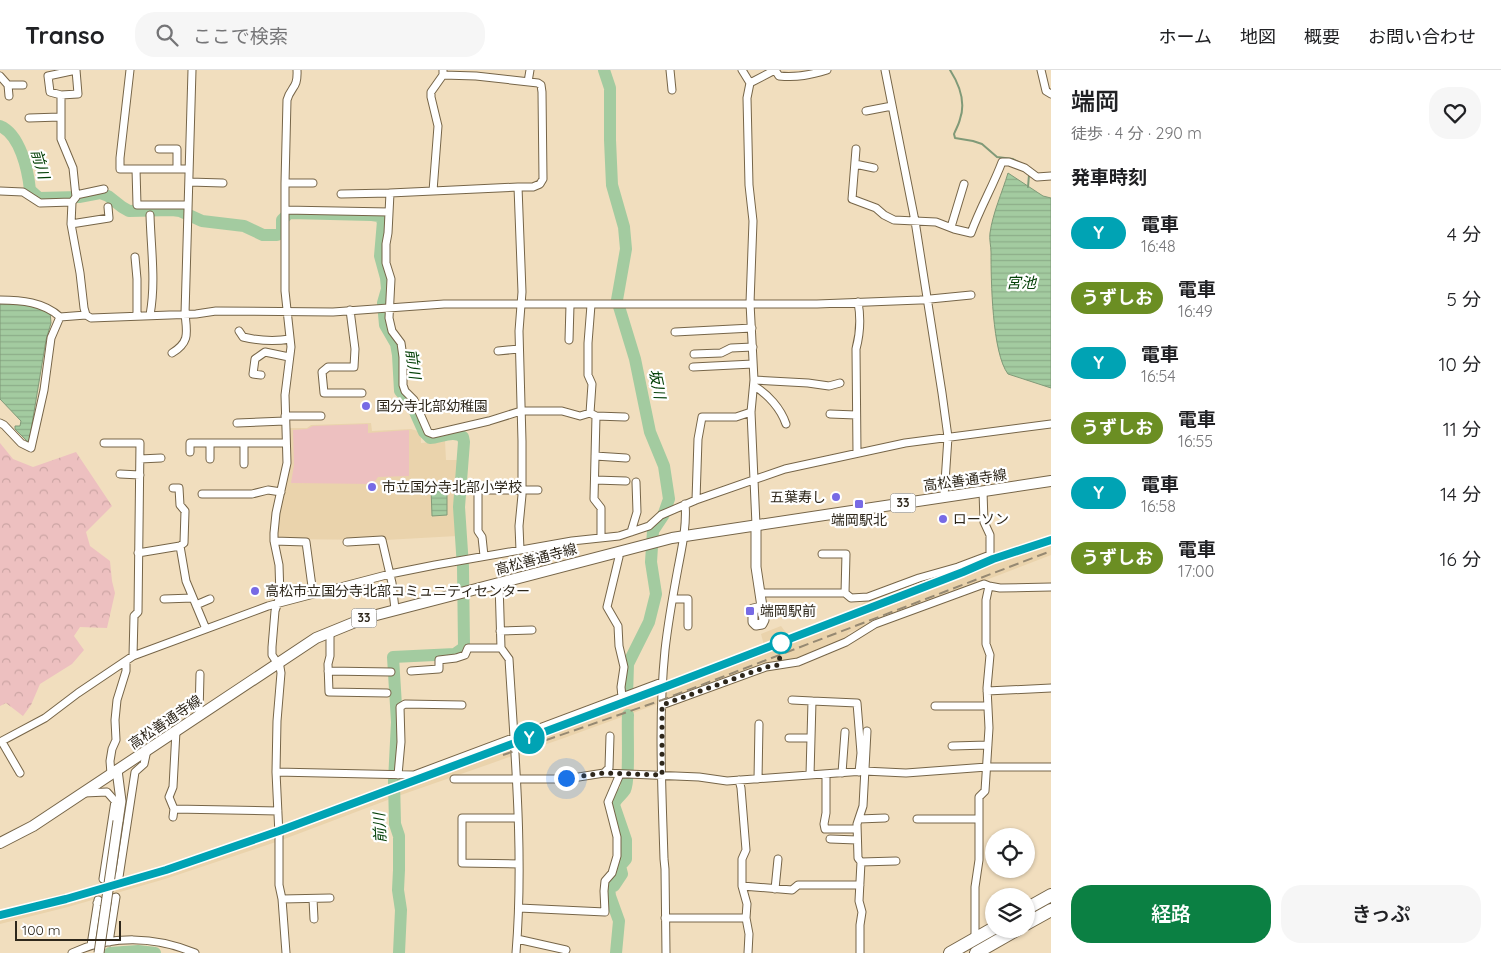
<!DOCTYPE html>
<html lang="ja">
<meta charset="utf-8">
<style>
body{margin:0;font-family:Quicksand,"Noto Sans JP",sans-serif;background:#f6f6f6;color:#202124;height:100vh;display:flex;flex-direction:column;font-size:19px;white-space:nowrap}
*{box-sizing:border-box;margin:0}
p{font-size:16px;color:#757577}
.icon{flex:none;width:28px;height:28px;fill:none;stroke:currentColor;stroke-width:2;stroke-linecap:round;stroke-linejoin:round}
.map{position:relative;flex:1;overflow:hidden}
.panel{display:flex;flex-direction:column;background:#fff;width:450px}
.panel>*{flex:none}
.badge{padding:0 10px;border-radius:16px;font-size:18px;line-height:32px}
.tools{position:absolute;left:985px;top:758px;display:grid;gap:10px}
.tools a{display:grid;place-items:center;width:50px;height:50px;border-radius:50%;background:#fff;box-shadow:0 1px 4px #0004;font-size:25px}
.scale{position:absolute;left:15px;bottom:12px;width:106px;box-sizing:border-box;padding-left:5px;border:2px solid #2e271b;border-top:0;font-size:14px;line-height:18px;white-space:nowrap;color:#2e271b;-webkit-text-stroke:4px #fff;paint-order:stroke}
.you{position:absolute;width:25px;height:25px;margin:-12px;border:4px solid #fff;border-radius:50%;background:#1a73e8;box-shadow:0 0 0 8px #1a73e833}
.map>.badge{position:absolute;translate:-50% -50%;box-shadow:0 0 0 2px #fff}
h2{padding:0 20px;font-size:19px;line-height:45px}
.round{display:grid;place-items:center;flex:none;width:52px;height:52px;border-radius:20px;background:#f6f6f6}
.summary{display:flex;align-items:center;justify-content:space-between;height:85px;padding:0 20px}
h1{font-size:24px;font-weight:600;line-height:38px}
.action{display:flex;gap:10px;margin-top:auto;padding:10px 20px}
.action a{flex:1;height:58px;border-radius:20px;background:#0b8043;color:#fff;font-size:20px;font-weight:600;line-height:58px;text-align:center}
.action a+a{background:#f6f6f6;color:#202124}
ul{padding:0;list-style:none}
li{display:flex;align-items:center;gap:15px;height:65px;padding:0 20px}
li div{flex:1}
li b{display:block;font-size:19px}
li em{font-style:normal}
li .badge{min-width:55px;font-weight:700;text-align:center}
header{display:flex;align-items:center;gap:30px;box-sizing:border-box;height:70px;padding:0 25px;background:#fff;border-bottom:1px solid #e0e0e0}
header strong{font-size:24px}
nav{display:flex;gap:28px;margin-inline-start:auto;font-size:18px}
.search{width:350px;height:45px;background:#f6f6f6;display:flex;align-items:center;gap:12px;box-sizing:border-box;padding:0 18px;border-radius:20px;color:#757577;font-size:19px}
main{display:flex;flex:1;min-height:0}
.map>svg:first-child{display:block}
.built{fill:#ead3ac}
.forest{fill:url(#forest-crowns)}
.garden{fill:#edc0c0}
.water{fill:url(#water-rules);stroke:#809a78}
.lines{fill:none;stroke-linecap:round;stroke-linejoin:round}
.stream{stroke:#809a78;stroke-width:2}
.river{stroke:#a3cba0;stroke-width:12}
.street-casing{stroke:#766548;stroke-width:9}
.secondary-casing{stroke:#766548;stroke-width:11}
.primary-casing{stroke:#766548;stroke-width:12}
.highway-casing{stroke:#766548;stroke-width:14}
.street{stroke:#fff;stroke-width:7}
.secondary{stroke:#fff;stroke-width:9}
.primary{stroke:#fff;stroke-width:10}
.highway{stroke:#fff;stroke-width:12}
.rail{stroke:#968972;stroke-width:2;stroke-dasharray:10 5;stroke-linecap:butt}
.secondary-bridge-casing{stroke:#766548;stroke-width:11;stroke-linecap:butt}
.secondary-bridge{stroke:#fff;stroke-width:9}
.line-casing{stroke:#fff;stroke-width:11}
.line{stroke:#00a3b4;stroke-width:8}
.walk{stroke:#2e271b;stroke-width:5;stroke-dasharray:0 9}
.poi-dot{fill:#776ae5;stroke:#fff;stroke-width:2}
.stop-dot{fill:#fff;stroke:#00a3b4;stroke-width:2.5}
.labels{text-anchor:middle;stroke-width:4.5;stroke-linejoin:round;paint-order:stroke}
.shield{fill:#fff;stroke:#6d685f;stroke-width:1}
.shield-label{font-size:12px;font-weight:bold;fill:#2e271b}
.poi-label{font-size:14px;fill:#2e271b;stroke:#fff;text-anchor:start}
.street-label{font-size:14px;fill:#2e271b;stroke:#fff}
.water-label{font-size:15px;font-style:italic;fill:#054108;stroke:#fff}
</style>
<header>
<strong>Transo</strong>
<div class="search"><svg class="icon" aria-label="search" viewBox="0 0 24 24"><circle cx="10" cy="10" r="6"/><path d="M15 15l6 6"/></svg>ここで検索</div>
<nav><a>ホーム</a><a>地図</a><a>概要</a><a>お問い合わせ</a></nav>
</header>
<main>
<div class="map">
<svg width="1051" height="883" viewBox="0 0 1051 883">
<defs>
<pattern id="forest-crowns" width="20" height="18" patternUnits="userSpaceOnUse" patternTransform="scale(1.25)"><rect width="20" height="18" fill="#edc0c0"/><path d="M2 6a3 3 0 1 1 6 0M12 15a3 3 0 1 1 6 0" fill="none" stroke="#cca5a4"/></pattern>
<pattern id="water-rules" width="6" height="5" patternUnits="userSpaceOnUse" patternTransform="scale(1.25)"><rect width="6" height="5" fill="#a3cba0"/><path d="M0 2.5h6" fill="none" stroke="#8dae89"/></pattern>
</defs>
<rect width="100%" height="100%" fill="#f1debe"/>
<path class="built" d="M371,353l1,8 39,-2 10,3v11l24,-2 1,19h15l-4,35v41l-72,4 -108,-1 2,-26 9,-35 2,-13v-37h17l4,-3z
M1051,466v19l-203,78 1,5 -51,21 -25,3 -209,76 -166,58 -1,-12 270,-101 1,-3 96,-35 -3,-11 20,-8 6,8 72,-27 9,-9z
M393,715v13l-114,43 -114,38 -97,28 -68,17v-13l65,-16 101,-29 112,-38z"/>
<path class="forest" d="M0,373l13,16 20,8 43,-15 36,54 -26,26 4,14 20,15 2,20 3,12 -8,35 -27,-1 -6,9 10,14 -12,14 -32,20 -9,21 -8,11 -17,-13 -6,3z"/>
<path class="garden" d="M368,354v9l41,-3v46l-31,1 -5,7 -82,-1 3,-18 -1,-35 14,-1 6,-3z"/>
<path class="water" d="M1008,103l35,23 8,2v190l-43,-14c-16,-21 -17,-94 -17,-122 0,-6 -2,-13 -1,-19 3,-21 12,-40 18,-60z
M0,232l31,3 19,6 1,12 -5,17 -17,102 -2,-1 -12,-12v-3h5l1,-5 -21,-22z
M431,418h16v27l-15,1z"/>
<g class="lines">
<path class="stream" d="M950,0c9,14 16,32 10,49 -1,5 -4,10 -6,15l1,4 18,3 9,3 15,13 16,2 7,4
M1028,117l1,-12"/>
<path class="river" d="M604,0l6,18v52l2,45 12,42 2,22 -9,51 18,59 15,73 14,34 5,33 -6,17 -10,15 -2,31 5,32 -7,28 -21,42 -1,33
M0,56c20,8 28,44 30,64l9,8 40,-1 21,-4 8,3 14,11 7,4 43,-1 8,1 22,10 42,5 19,9h14l5,-2v-13l7,-7 83,2 7,1 4,5 -3,35 6,22 1,11 -4,14 2,22 11,19 2,11 2,36 11,12 13,29 6,6c11,-1 24,-8 33,-1l1,5 -5,65 4,60 1,79 -2,3 -7,5 -62,3 4,65 -3,59 1,43 4,12v34l-1,20 3,20 -2,43
M110,883l28,-2 17,2
M616,883l3,-32 -9,-25 -1,-8 5,-2 8,-12 -2,-8 6,-7v-19l-12,-35c1,-6 8,-10 11,-15 5,-10 2,-61 3,-75"/>
<defs>
<path id="street" d="M76,0l2,24 -17,1 -11,-3 -2,-16 28,-6
M130,0l-10,88v11h69
M443,0v5l33,1 62,7 3,2 1,7 1,87 -3,5 -7,3h-15l4,105 -3,39 3,110v54l-3,31 1,24
M670,0l2,20
M742,0l8,13
M775,0l4,6c18,2 32,-1 48,-6
M885,0l30,151 27,172 6,44 -4,60
M1041,0l5,21 5,3
M443,5l-12,17v5l7,29 -5,65 85,-4
M0,6l8,9 1,11
M528,12l2,-12
M8,15h15
M61,25v44l12,29 3,29 -4,5 -1,22 9,49 4,35 2,7 5,3 105,-4 20,-3 117,1 111,-8h373l103,-4 51,-5
M866,41l26,-5
M29,48l31,-1
M159,79h18v20
M856,79l-4,50 24,9 8,7 10,5 42,2 18,7 17,4c9,-25 22,-47 31,-71h7l16,6 12,9 14,-1
M855,94l19,4
M136,99l1,36h51
M189,112l34,1
M285,113h28
M0,121l23,1 17,11 32,-1
M433,121l-43,2 -2,40 -2,11v19l5,16 -2,39 3,13 9,12 2,14v28l2,6 9,9 14,32 5,2 56,-13 32,-10h41l18,5 10,-3 2,-29 -4,-9v-32l3,-38
M341,124l49,-1
M76,125l28,-6
M285,140l104,2
M150,145c1,34 6,67 0,100
M71,154l38,-6 -1,-11
M951,157l13,-43
M135,187l2,22v37
M0,230c21,0 44,2 60,17
M350,240l5,39 -1,18h-26l-6,5 2,21h38
M239,261l4,6c17,4 30,5 47,2
M675,262l77,-4
M569,270l1,-35
M498,281l21,-2
M172,283c18,-11 15,-20 13,-39l7,-244
M694,284l27,-1 10,-5 22,-1
M693,297l60,-3
M261,305l-8,-1 2,-15 10,-7 24,5
M754,310l54,3 21,3 11,-3
M754,316c14,8 27,23 32,38
M590,343l6,3 -2,83 7,9v29
M830,344l26,1
M285,346h36
M596,346l29,1
M0,353l4,2 17,18 10,5 13,-58 7,-52 9,-21 26,-2
M237,353l48,-2
M104,373h36l-2,169 -4,4 -1,40
M210,373v16
M244,373v21
M190,382v-9h96
M857,383l-1,-104c4,-15 5,-31 2,-47
M595,386l31,2
M140,389l21,-1
M120,404l20,1
M595,410l31,1
M173,418h6l1,17 5,6 -1,32 -4,3
M202,424h50l16,-4 13,2
M696,430l2,-61 4,-22h34l15,-5
M756,455l-5,-113 3,-32 -4,-77 3,-82 -4,-36 -2,-87 3,-15 25,-13
M631,462l6,-20 -1,-30
M274,471l32,1 7,52
M347,472l35,-2 10,43 3,26
M618,482l1,5 -12,50 11,19 1,20 5,21 -3,20 1,10
M138,483l42,-7 6,35 20,48
M822,484h24l-1,39
M484,486l-2,-19 -4,-6v-41h60
M499,513l2,65 8,11c6,98 15,196 7,294
M989,516l11,2 51,-1
M760,523h85l6,5 17,-1 51,-19 39,-11 32,-12v-20l-6,-13 -1,-31
M164,529l29,-1
M673,529h15v27
M196,535l14,-6
M500,561l32,-1
M330,562v24l-2,8 1,28 58,1
M328,601l63,1
M411,601l28,-2v-9l17,-2 9,-3 3,-7h33
M987,621l64,-3
M792,630l20,1
M662,635l104,-38 32,-5 48,-20 29,-18 109,-40 5,2 -3,14v44l4,11 -3,33 2,40 -4,63 -6,6v63l-4,27v53
M935,636h52
M199,645l1,-41
M789,668h22
M0,672l45,-24 33,-25 55,-37 135,-50 122,-32 45,-9 137,-24 47,-5 30,-10 12,-11 35,-15 89,-31 120,-26 146,-19
M2,672l18,31
M952,676l36,-1
M276,702l138,3 248,-93
M604,703l5,-5 1,-32
M842,703l3,-41
M111,704l-1,-13 2,-12 4,-9 -1,-20 2,-20 9,-29v-10
M826,704v39l-2,11 1,5h32
M398,705l3,-33 -1,-35 5,-3 57,1
M810,705l2,-74 45,2 4,50 -2,19
M454,709h112l38,-6 95,4 28,4 137,-10 42,2 81,-6h64
M758,709l1,-55
M739,710l2,8 5,62 -4,9v27l5,18 -1,14 3,16 -1,19
M84,723l23,-1 8,9 -12,78 16,-2 16,-105 9,-8 3,-14
M174,739l104,2
M173,747l1,-8 -5,-12 4,-10 3,-56
M518,748h-56v45l57,1
M859,749l26,-1
M917,749h62
M830,769l27,1
M861,792l35,-1
M742,816l50,4 6,-5h62
M775,819l3,-30
M282,829l48,-1
M313,829l1,20
M97,833l19,-6 -7,45
M519,838l86,4 -1,-21 1,-10 7,-8 5,-17v-19l-9,-35 12,-28
M665,848h81
M517,869l49,11
M91,875l7,-45
M72,883c39,-18 83,-17 123,0
M286,883l-4,-54 -3,-14v-50l-3,-63 1,-51 4,-48 -1,-6 -8,-12v-8l3,-36 5,-15 -1,-31 -5,-24v-8l2,-20 11,-50 -2,-68 6,-48 -6,-56v-108l2,-83c4,-14 11,-11 10,-30
M666,883l-1,-84 -1,-10c-2,-69 -6,-140 1,-209 3,-27 8,-55 13,-82 4,-21 9,-43 7,-64
M860,883v-28l2,-13 -3,-11 2,-39 -3,-4 -1,-34 6,-18 4,-75"/>
<path id="secondary" d="M756,455v42l8,53 -2,4 -6,1 -3,-3v-13l9,-2
M117,700l4,31 -3,20"/>
<path id="primary" d="M0,773l33,-17 283,-188 49,-20 307,-80 379,-57"/>
<path id="highway" d="M1026,839l25,-14
M1026,854l25,-14
M950,883l44,-25
M976,883l42,-24"/>
</defs>
<use href="#street" class="street-casing"/>
<use href="#secondary" class="secondary-casing"/>
<use href="#primary" class="primary-casing"/>
<use href="#highway" class="highway-casing"/>
<use href="#street" class="street"/>
<use href="#secondary" class="secondary"/>
<use href="#primary" class="primary"/>
<use href="#highway" class="highway"/>
<path class="rail" d="M503,685l159,-55 389,-149
M0,845l66,-16 100,-29 113,-39 383,-143 301,-116 30,-13 58,-19"/>
<defs>
<path id="secondary-bridge" d="M99,883l19,-132"/>
</defs>
<use href="#secondary-bridge" class="secondary-bridge-casing"/>
<use href="#secondary-bridge" class="secondary-bridge"/>
</g>
<g class="lines">
<defs>
<path id="line" d="M0,845l66,-16 100,-29 113,-39 383,-143 301,-116 30,-13 58,-19"/>
</defs>
<use href="#line" class="line-casing"/>
<use href="#line" class="line"/>
<path class="walk" d="M566,708l38,-5 58,2v-70l104,-38 13,-2 2,-22"/>
</g>
<g class="poi-dot">
<circle cx="366" cy="336" r="5"/>
<circle cx="372" cy="417" r="5"/>
<circle cx="836" cy="427" r="5"/>
<rect x="854" y="429" width="10" height="10" rx="2.5"/>
<circle cx="943" cy="449" r="5"/>
<circle cx="255" cy="521" r="5"/>
<rect x="745" y="536" width="10" height="10" rx="2.5"/>
</g>
<circle class="stop-dot" cx="781" cy="573" r="10"/>
<g class="labels">
<g class="shield">
<rect x="890.5" y="423.5" width="25" height="19" rx="4"/>
<rect x="351.5" y="538.5" width="25" height="19" rx="4"/>
</g>
<g class="shield-label">
<text x="903" y="437">33</text>
<text x="364" y="552">33</text>
</g>
<g class="poi-label">
<text x="376" y="341">国分寺北部幼稚園</text>
<text x="382" y="422">市立国分寺北部小学校</text>
<text x="826" y="432" text-anchor="end">五葉寿し</text>
<text x="953" y="454">ローソン</text>
<text x="859" y="455" text-anchor="middle">端岡駅北</text>
<text x="265" y="526">高松市立国分寺北部コミュニティセンター</text>
<text x="760" y="546">端岡駅前</text>
</g>
<g class="street-label">
<text transform="translate(965 410) rotate(-8)" y="5">高松善通寺線</text>
<text transform="translate(536 489) rotate(-15)" y="5">高松善通寺線</text>
<text transform="translate(165 652) rotate(-34)" y="5">高松善通寺線</text>
</g>
<g class="water-label">
<text transform="translate(40 94) rotate(74)" y="5">前川</text>
<text x="1021" y="218">宮池</text>
<text transform="translate(413 294) rotate(82)" y="5">前川</text>
<text transform="translate(657 314) rotate(78)" y="5">坂川</text>
<text transform="translate(380 758) rotate(-93)" y="5">前川</text>
</g>
</g>
</svg>
<div class="tools">
<a><svg class="icon" aria-label="locate" viewBox="0 0 24 24"><circle cx="12" cy="12" r="6"/><path d="M12 2v4M12 18v4M2 12h4M18 12h4"/></svg></a>
<a><svg class="icon" aria-label="layers" viewBox="0 0 24 24"><path d="M12 4l9 5-9 5-9-5zM3 14l9 5 9-5"/></svg></a>
</div>
<div class="scale">100 m</div>
<div class="you" style="left:566px;top:708px"></div>
<b class="badge" style="left:529px;top:668px;background:#00a3b4;color:#fff">Y</b>
</div>
<section class="panel">
<div class="summary"><div><h1>端岡</h1><p>徒歩 · 4 分 · 290 m</p></div><a class="round"><svg class="icon" aria-label="heart" viewBox="0 0 24 24"><path d="M12 20l-8-8c-3-5 5-10 8-4 3-6 11-1 8 4z"/></svg></a></div>
<h2>発車時刻</h2>
<ul>
<li><span class="badge" style="background:#00a3b4;color:#fff">Y</span><div><b>電車</b><p>16:48</p></div><em>4 分</em></li>
<li><span class="badge" style="background:#6b8e23;color:#fff">うずしお</span><div><b>電車</b><p>16:49</p></div><em>5 分</em></li>
<li><span class="badge" style="background:#00a3b4;color:#fff">Y</span><div><b>電車</b><p>16:54</p></div><em>10 分</em></li>
<li><span class="badge" style="background:#6b8e23;color:#fff">うずしお</span><div><b>電車</b><p>16:55</p></div><em>11 分</em></li>
<li><span class="badge" style="background:#00a3b4;color:#fff">Y</span><div><b>電車</b><p>16:58</p></div><em>14 分</em></li>
<li><span class="badge" style="background:#6b8e23;color:#fff">うずしお</span><div><b>電車</b><p>17:00</p></div><em>16 分</em></li>
</ul>
<div class="action"><a>経路</a><a>きっぷ</a></div>
</section>
</main>
